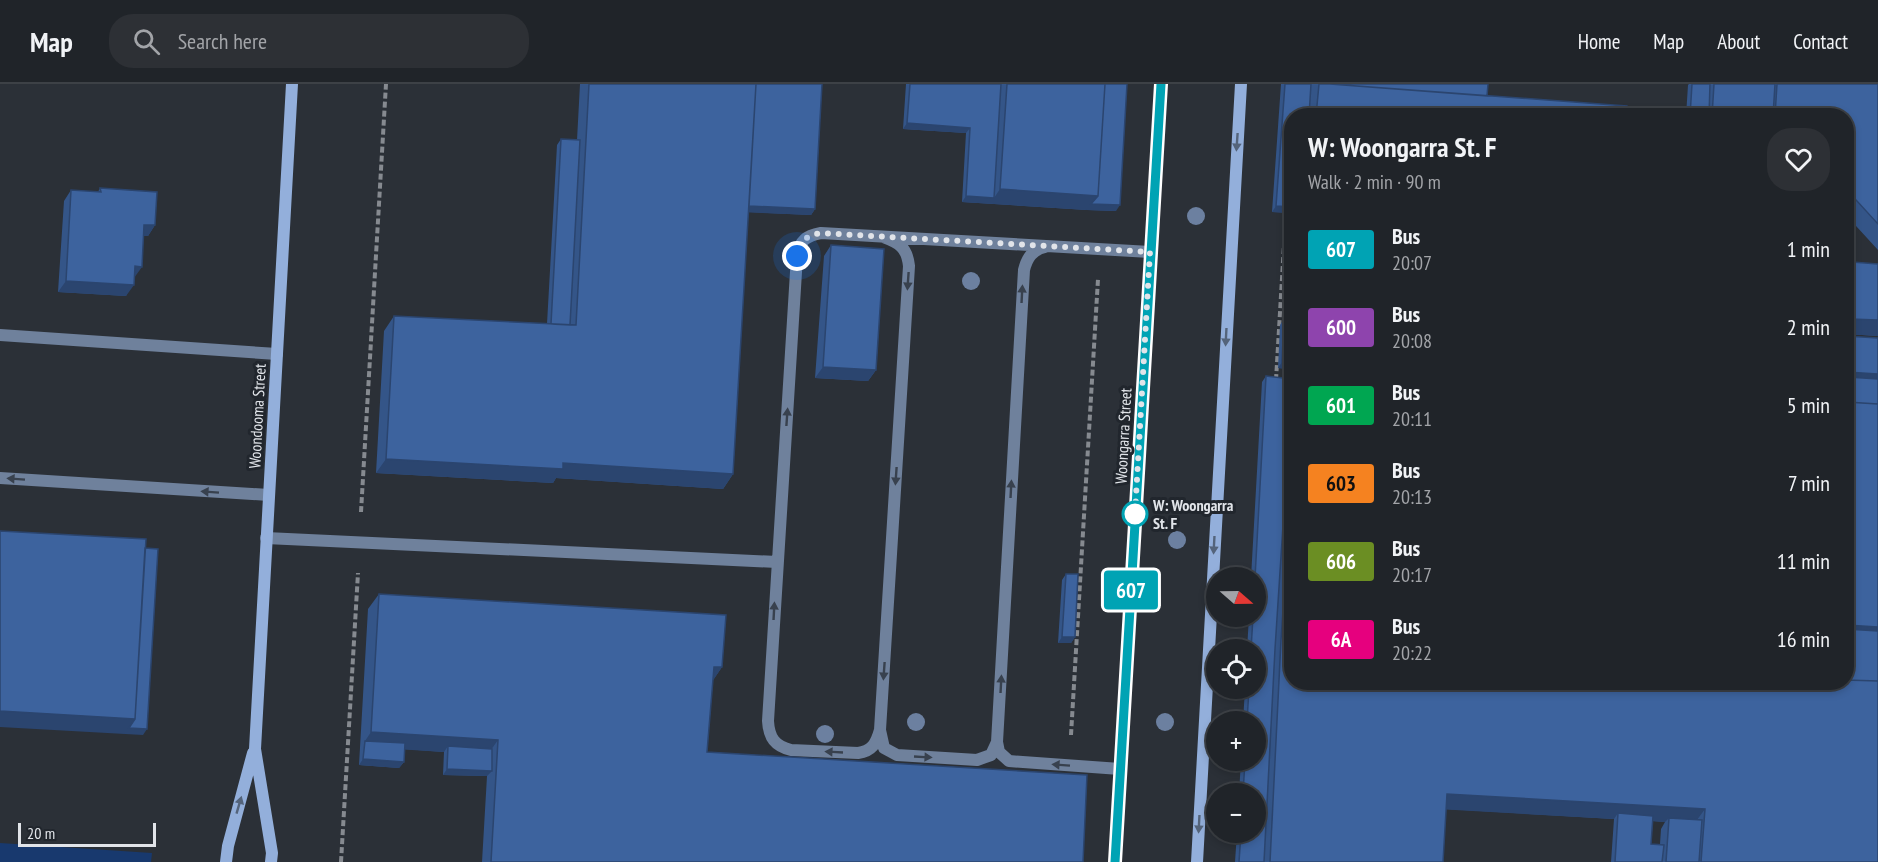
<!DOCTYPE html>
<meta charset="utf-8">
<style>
body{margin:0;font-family:"PT Sans Narrow",sans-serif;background:#2d3035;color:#f1f3f6;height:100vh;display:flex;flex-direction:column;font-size:22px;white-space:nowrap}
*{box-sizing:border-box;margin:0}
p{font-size:20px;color:#a2a4a8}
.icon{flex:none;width:33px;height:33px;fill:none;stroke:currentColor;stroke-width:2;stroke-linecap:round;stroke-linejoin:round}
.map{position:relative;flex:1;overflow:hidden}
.panel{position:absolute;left:1284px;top:24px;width:570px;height:582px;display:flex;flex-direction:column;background:#202429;border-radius:24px;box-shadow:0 3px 9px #0003,0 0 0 2px #3d4146}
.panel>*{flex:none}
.badge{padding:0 12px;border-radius:4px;font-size:21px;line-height:39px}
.needle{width:39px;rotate:110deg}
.buttons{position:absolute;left:1206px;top:483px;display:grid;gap:12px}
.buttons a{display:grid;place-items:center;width:60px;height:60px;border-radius:50%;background:#202429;box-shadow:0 3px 9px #0003,0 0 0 2px #3d4146;font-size:30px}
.scale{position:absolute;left:18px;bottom:15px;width:138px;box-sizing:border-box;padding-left:6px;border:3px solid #e1e4e9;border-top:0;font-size:16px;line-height:21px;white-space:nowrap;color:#e1e4e9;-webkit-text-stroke:4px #21262d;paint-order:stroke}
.you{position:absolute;width:30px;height:30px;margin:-15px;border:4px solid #fff;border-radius:50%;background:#1a73e8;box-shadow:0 0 0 9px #1a73e833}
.map>.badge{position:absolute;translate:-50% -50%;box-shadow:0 0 0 3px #fff}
.round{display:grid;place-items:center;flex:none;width:63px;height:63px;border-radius:24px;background:#2d3035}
.headline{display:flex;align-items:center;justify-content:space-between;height:102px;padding:0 24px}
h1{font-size:28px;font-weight:800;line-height:45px}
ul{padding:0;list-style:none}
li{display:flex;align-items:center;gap:18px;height:78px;padding:0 24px}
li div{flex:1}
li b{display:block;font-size:22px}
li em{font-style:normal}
li .badge{min-width:66px;font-weight:700;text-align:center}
header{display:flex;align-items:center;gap:36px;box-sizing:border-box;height:84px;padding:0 30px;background:#202429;border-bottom:2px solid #3d4146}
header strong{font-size:28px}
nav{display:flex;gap:33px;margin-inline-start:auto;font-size:21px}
.search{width:420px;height:54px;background:#2d3035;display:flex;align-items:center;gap:15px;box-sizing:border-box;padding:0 21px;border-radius:24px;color:#a2a4a8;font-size:22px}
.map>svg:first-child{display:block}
.green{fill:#18396e}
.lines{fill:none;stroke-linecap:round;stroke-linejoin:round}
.path{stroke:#868a90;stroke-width:4;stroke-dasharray:6 3;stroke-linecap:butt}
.lane{stroke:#6f819c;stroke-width:12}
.street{stroke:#6f819c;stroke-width:12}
.secondary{stroke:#93afdb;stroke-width:12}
.tree{fill:#6c80a0}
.wall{fill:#345588;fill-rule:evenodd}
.shaded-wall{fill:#2b456f}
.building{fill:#3d639e;stroke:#2b456f;stroke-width:1.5}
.oneway{fill:#54647b}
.oneway2{fill:#38414e}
.line-casing{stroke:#fff;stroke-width:14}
.line{stroke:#00a3b4;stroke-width:9}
.walk{stroke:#e1e4e9;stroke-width:6;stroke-dasharray:0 10.8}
.stop-dot{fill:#fff;stroke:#00a3b4;stroke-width:3}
.labels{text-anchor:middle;stroke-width:6;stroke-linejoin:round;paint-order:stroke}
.street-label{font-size:16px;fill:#e1e4e9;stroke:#21262d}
.stop-label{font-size:16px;font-weight:bold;fill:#e1e4e9;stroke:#21262d;text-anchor:start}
</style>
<header>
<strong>Map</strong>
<div class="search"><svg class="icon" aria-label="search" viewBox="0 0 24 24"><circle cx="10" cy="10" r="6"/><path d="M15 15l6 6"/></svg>Search here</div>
<nav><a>Home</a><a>Map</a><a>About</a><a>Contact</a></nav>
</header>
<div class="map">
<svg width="1878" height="778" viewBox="0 0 1878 778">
<rect width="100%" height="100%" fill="#2b3037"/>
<path class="green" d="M0,759l152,10 -1,9h-151z"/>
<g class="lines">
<path class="path" d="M1276,296l10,-169
M361,428l25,-428
M1071,651l27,-456
M341,778l17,-289"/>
<path class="lane" d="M883,153c16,6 24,10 26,29l-29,464c-4,14 -8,21 -22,23l-67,-3c-16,-4 -22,-12 -23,-29l29,-465c3,-16 9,-20 24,-23l329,19
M1045,163c-13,3 -18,11 -21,23l-27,472 2,10 10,9 111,8
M0,394l269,17
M266,454l511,24
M880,646l4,18 13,7 80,5 14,-5 6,-13"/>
<path class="street" d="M0,251l277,19"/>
<path class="secondary" d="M226,778l2,-16 25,-93
M271,778l1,-9 -17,-104 37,-665
M1115,778l46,-778
M1197,778l44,-778"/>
</g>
<g class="tree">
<circle cx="1196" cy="132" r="9"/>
<circle cx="971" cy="197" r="9"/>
<circle cx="1177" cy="456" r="9"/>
<circle cx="916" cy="638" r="9"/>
<circle cx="1165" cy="638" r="9"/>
<circle cx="825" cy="650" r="9"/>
</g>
<path class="wall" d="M580,0h242l-7,125 -4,6 -63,-3 -15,262 -10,15 -167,-11 -3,5 -177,-10 8,-142 10,-15 153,8 10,-179 4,-6 16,1z
M906,0h221l-11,127 -29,-1 -125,-8 4,-69 -63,-4z
M1281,0h207l-1,12 148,20h-343v97l-20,-1z
M1689,0h189v166l-32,-35v-99h-160l2,-31z
M100,104l55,37 -7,11h-4l-10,42 -8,18 -68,-4 6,-91 7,-11 27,2z
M831,161l45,125 -8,11 -53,-3 9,-122z
M1852,178l26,2v72l-32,-2v-63z
M1284,235l8,1v46l-3,3 -11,-1 2,-43z
M1846,252l32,526h-267l3,-43 -168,-10 -3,53h-208l2,-30h19v-38h-17l2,-34h15v-38h-13l2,-34h11v-38h-9l2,-34h7v-38h-5l11,-196 4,-6 26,3v303h554zM1653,737l12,1 -4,7 -1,15h-9z
M1066,490l9,63 -4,6h-13l4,-63z
M379,510l343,73 -9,13 -6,72 376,110h-601l5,-86 -44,-1 1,-23 -40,-3v13l-5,6 -40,-3 9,-156z"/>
<path class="shaded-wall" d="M907,39l63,5 -4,5 -63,-4z
M1000,105l98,7 22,9 -4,6 -29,-1 -125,-8 4,-6 28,2z
M745,122l70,3 -4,6 -70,-3z
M1276,122l16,1v6l-20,-1z
M144,141h11l-7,11h-12z
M135,182l7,1 -8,11z
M66,197l68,4 -8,11 -68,-4z
M1850,235l28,1v16l-32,-2v-10z
M1282,278l10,1v3l-3,3 -11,-1z
M823,283l53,3 -8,11 -53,-3z
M1846,288l32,2v11l-30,-8 -2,3z
M386,375l177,4 170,11 -10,15 -167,-11 -3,5 -177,-10z
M1846,541l32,2v16l-32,-3z
M1062,553h13l-4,6h-13z
M714,583h8l-10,15z
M0,627l135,8 12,10 -4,6 -143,-8z
M371,648l127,8 -10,14 -40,-8 -4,6 -80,-5 1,-6z
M363,675l41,3 -5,6 -40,-3z
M447,685l45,2 -5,5 -44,-1z
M1447,710l258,15 -11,15 -25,-6 -4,4 -47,-3v-6l-4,6 -177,-10z"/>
<path class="building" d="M589,0h167l-23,390 -170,-11v6l-177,-10 8,-143 182,9z
M756,0h66l-7,125 -66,-3z
M910,0h91l-7,114 -28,-2 4,-68 -63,-5z
M1007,0h98l-7,112 -98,-7z
M1105,0h22l-7,121 -29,-1 7,-8z
M1285,0h26l-2,32h-17v91l-16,-1z
M1319,0h11l297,22 8,10h-319z
M1330,0h158l-1,12z
M1692,0h18l-1,32h-19z
M1714,0h61l-2,32h-61z
M1777,0h101v140l-32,-35v-73h-71z
M561,55l19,1 -10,185 -19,-1z
M100,104l57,4 -2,33h-11l-2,42 -7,-1 -1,19 -68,-4 5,-91 30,2z
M831,161l53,4 -8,121 -53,-3z
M1852,178l26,2v56l-28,-1z
M1284,235l8,1v43l-10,-1z
M1846,252l32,2v36l-32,-2z
M1266,292l26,3v8l-17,262 -11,213h-25l2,-30h15v-38h-13l2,-34h11v-38h-9l2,-34h7v-38h-5l2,-34h3l-1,-38z
M1848,293l30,2v25l-31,-2z
M1846,318l32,2v223l-32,-2z
M1292,393v205h554v-2l32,1v181h-177l4,-53 -258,-15 -4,68h-173l11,-222z
M0,447l146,8 -11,180 -135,-8z
M145,464l13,1 -11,180 -18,-1 6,-9z
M1066,490h12l-3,63h-13z
M379,510l347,21 -4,52h-8l-7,85 380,23 -4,87h-592l7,-122 -127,-8z
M1846,545l32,2v50l-32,-1z
M365,657l40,2 -1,19 -41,-3z
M448,662l44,3v22l-45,-2z
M1618,729l35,3 -2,28 13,1 -2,17h-47z
M1669,734l33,2 -3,42h-33z"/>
<defs><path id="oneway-solid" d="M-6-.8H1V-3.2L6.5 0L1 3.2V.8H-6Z" transform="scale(1.5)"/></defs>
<g class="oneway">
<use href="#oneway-solid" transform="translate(1237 58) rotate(94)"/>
<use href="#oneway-solid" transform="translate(1226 253) rotate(93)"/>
<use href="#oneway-solid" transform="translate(1214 461) rotate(93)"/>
<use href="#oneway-solid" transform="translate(239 721) rotate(-74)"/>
<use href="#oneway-solid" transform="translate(1199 740) rotate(93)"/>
</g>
<g class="oneway2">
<use href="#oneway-solid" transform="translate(908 197) rotate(94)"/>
<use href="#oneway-solid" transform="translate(1022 210) rotate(-87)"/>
<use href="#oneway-solid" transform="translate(787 333) rotate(-86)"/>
<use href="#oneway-solid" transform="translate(896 392) rotate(94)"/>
<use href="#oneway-solid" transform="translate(16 395) rotate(-176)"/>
<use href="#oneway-solid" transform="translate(1011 405) rotate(-87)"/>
<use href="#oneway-solid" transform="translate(210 408) rotate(-176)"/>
<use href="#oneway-solid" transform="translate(774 527) rotate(-87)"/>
<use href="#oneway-solid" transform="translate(884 587) rotate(94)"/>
<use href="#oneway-solid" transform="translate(1001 600) rotate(-87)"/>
<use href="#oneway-solid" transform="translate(834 668) rotate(-177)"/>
<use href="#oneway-solid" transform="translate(923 673) rotate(3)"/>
<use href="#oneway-solid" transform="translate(1061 681) rotate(-176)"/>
</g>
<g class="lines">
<defs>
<path id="line" d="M1115,778l46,-778"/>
</defs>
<use href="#line" class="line-casing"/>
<use href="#line" class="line"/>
<path class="walk" d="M797,172c3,-16 9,-20 24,-23l329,19 -15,262"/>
</g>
<circle class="stop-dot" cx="1135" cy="430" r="12"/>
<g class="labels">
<g class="street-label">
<text transform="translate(257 332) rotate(-87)" y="6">Woondooma Street</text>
<text transform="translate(1123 352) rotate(-87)" y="6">Woongarra Street</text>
</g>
<g class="stop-label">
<text x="1153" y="427">W: Woongarra<tspan x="1153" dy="18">St. F</tspan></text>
</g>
</g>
</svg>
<div class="buttons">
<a><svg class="needle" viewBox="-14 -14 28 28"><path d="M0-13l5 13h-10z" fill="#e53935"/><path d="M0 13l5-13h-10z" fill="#a2a4a8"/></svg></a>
<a><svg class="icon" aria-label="locate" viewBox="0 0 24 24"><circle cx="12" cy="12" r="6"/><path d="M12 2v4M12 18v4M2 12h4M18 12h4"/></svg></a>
<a>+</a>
<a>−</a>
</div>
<div class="scale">20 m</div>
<div class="you" style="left:797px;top:172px"></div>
<b class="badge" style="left:1131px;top:506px;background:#00a3b4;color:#fff">607</b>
<section class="panel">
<div class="headline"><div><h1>W: Woongarra St. F</h1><p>Walk · 2 min · 90 m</p></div><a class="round"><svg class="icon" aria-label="heart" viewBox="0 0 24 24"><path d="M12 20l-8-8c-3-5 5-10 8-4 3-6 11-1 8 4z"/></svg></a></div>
<ul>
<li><span class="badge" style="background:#00a3b4;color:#fff">607</span><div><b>Bus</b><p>20:07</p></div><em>1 min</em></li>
<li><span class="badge" style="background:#8e44ad;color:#fff">600</span><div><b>Bus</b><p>20:08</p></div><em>2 min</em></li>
<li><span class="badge" style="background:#00a651;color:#fff">601</span><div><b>Bus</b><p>20:11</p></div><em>5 min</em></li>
<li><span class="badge" style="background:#f58220;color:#111">603</span><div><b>Bus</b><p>20:13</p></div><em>7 min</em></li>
<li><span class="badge" style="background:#6b8e23;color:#fff">606</span><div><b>Bus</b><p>20:17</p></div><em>11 min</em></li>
<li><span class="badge" style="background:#e6007e;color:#fff">6A</span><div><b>Bus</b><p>20:22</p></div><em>16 min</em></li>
</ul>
</section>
</div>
